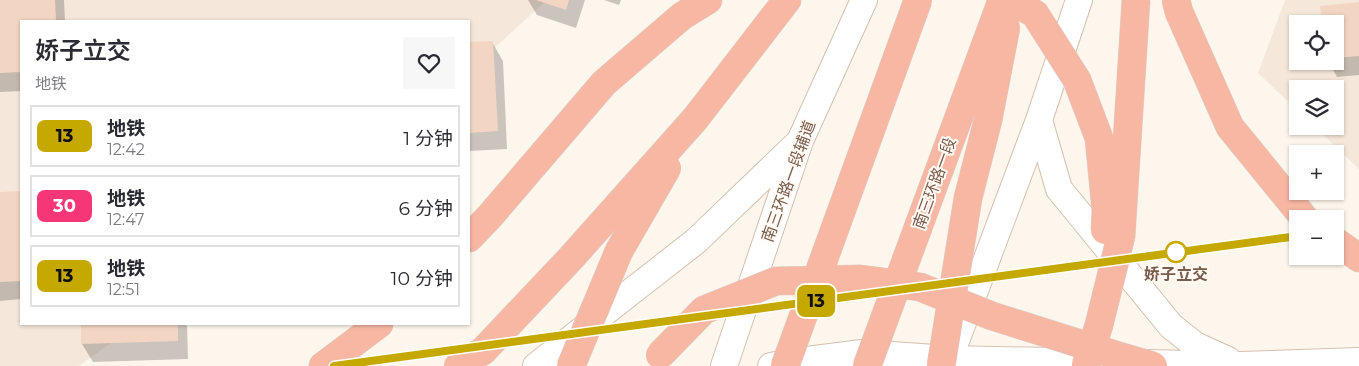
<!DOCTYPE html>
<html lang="zh">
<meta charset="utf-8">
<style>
body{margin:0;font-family:Montserrat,"Noto Sans SC",sans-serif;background:#f7f7f7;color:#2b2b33;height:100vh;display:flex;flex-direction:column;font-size:19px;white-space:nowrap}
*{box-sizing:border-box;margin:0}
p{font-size:16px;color:#7c7c81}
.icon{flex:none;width:28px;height:28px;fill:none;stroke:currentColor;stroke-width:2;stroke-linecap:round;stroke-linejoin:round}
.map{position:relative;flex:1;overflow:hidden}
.details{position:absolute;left:20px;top:20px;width:450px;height:305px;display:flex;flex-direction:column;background:#fff;border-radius:0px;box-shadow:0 1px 4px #0004}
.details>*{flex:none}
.badge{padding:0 10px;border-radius:8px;font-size:18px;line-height:32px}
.controls{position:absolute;left:1289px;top:15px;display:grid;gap:10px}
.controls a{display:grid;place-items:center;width:55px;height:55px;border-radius:0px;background:#fff;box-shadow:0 1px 4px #0004;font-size:25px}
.map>.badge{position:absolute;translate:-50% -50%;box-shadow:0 0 0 2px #fff}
.round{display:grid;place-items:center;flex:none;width:52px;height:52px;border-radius:0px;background:#f7f7f7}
.overview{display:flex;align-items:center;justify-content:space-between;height:85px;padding:0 15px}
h1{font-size:24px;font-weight:600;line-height:38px}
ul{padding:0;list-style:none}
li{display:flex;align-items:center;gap:15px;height:62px;margin:0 10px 8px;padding:0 5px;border:2px solid #e1e1e2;border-radius:0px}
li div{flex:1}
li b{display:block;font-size:19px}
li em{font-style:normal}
li .badge{min-width:55px;font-weight:700;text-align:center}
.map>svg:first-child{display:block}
.residential{fill:#f5e8da;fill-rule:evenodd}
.shadow{fill:#0003}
.building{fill:#f3d5c3}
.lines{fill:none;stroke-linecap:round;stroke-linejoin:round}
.secondary-casing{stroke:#d6c0b0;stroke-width:28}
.highway-casing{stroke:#dad1cd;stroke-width:29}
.secondary{stroke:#fff;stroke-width:26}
.highway{stroke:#f7b7a3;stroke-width:28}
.highway-bridge-casing{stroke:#dad1cd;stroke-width:29;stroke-linecap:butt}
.highway-bridge{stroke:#f7b7a3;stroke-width:28}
.line-casing{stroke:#fff;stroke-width:11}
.line{stroke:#c5a900;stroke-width:8}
.stop-dot{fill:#fff;stroke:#c5a900;stroke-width:2.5}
.labels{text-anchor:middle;stroke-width:4;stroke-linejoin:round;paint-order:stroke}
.street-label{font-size:16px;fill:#7a5c4d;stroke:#fffaf3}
.stop-label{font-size:16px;font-weight:bold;fill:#7a5c4d;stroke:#fffaf3}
</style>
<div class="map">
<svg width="1359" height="366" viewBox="0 0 1359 366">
<rect width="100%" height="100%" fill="#fdf6ec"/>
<path class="residential" d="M0,0h547l-78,71v-50h-448v303h116l-58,42h-79z
M1285,0h74v169l-45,-43h21v-37h-37l-1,21 -39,-37zM1298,24h37v37h-37z"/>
<path class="shadow" d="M0,0h64l1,21h-44v70l-21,1z
M528,0h57l-9,28 -39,-13z
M604,0h17l-2,5z
M1359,4v71l-22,2 -9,-16h7v-37z
M492,42l11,19 4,88 -38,2v-107z
M21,192v107l-21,2v-108z
M82,324h105l1,35 -95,3 -11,-18z"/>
<path class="building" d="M0,0h55l1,21h-35v51l-21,1z
M536,0h33l-3,10z
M1359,2v54l-24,2v-34h-13l-2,-18z
M493,41l5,90 -29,2v-91z
M21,191v90l-21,1v-90z
M81,324h97v17l-97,3z"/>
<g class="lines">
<defs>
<path id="secondary" d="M1039,120l20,69 112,137 24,19 33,15
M947,365l92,-245 40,-120
M536,366l160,-125 100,-96
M724,366l76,-225 64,-141
M771,366l20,-4 71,-9 88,6 291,6 118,-4"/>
<path id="highway" d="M695,119l92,-119
M469,238l21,-22 114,-133 78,-67 26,-16
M1335,241l24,17
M323,366l56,-42"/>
</defs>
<use href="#secondary" class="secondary-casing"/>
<use href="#highway" class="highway-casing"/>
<use href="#secondary" class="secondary"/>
<use href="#highway" class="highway"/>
<defs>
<path id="highway-bridge" d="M1011,0l24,14 42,66 22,58 7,73 -1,19
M1176,0l3,12 51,115 75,92
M660,355l44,-45 72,-29 84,-2 60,8 72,29 127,40 34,10
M1086,365l13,-40 22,-89 15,-236
M458,366l25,-15 88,-93 124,-139
M571,366l48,-115 48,-83
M785,366l133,-366
M867,366l135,-366
M941,366l27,-168 20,-78 18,-93"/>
</defs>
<use href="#highway-bridge" class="highway-bridge-casing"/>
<use href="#highway-bridge" class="highway-bridge"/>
</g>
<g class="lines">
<defs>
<path id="line" d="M334,366l964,-130"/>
</defs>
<use href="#line" class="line-casing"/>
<use href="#line" class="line"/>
</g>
<circle class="stop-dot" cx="1176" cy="252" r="10"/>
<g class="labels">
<g class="street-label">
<text transform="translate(788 181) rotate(-70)" y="6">南三环路一段辅道</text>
<text transform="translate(934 183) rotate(-70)" y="6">南三环路一段</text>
</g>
<g class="stop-label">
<text x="1176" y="280">娇子立交</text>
</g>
</g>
</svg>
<div class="controls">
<a><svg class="icon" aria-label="locate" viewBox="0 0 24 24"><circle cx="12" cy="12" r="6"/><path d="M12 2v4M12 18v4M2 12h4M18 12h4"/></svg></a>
<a><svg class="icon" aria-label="layers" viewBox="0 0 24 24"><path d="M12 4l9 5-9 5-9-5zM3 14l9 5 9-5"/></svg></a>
<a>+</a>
<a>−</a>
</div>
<b class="badge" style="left:816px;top:301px;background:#c5a900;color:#111">13</b>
<section class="details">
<div class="overview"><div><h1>娇子立交</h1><p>地铁</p></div><a class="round"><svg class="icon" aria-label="heart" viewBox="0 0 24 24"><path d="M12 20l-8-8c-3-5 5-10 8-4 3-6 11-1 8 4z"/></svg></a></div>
<ul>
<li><span class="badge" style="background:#c5a900;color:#111">13</span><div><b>地铁</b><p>12:42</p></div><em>1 分钟</em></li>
<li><span class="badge" style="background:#f63676;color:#fff">30</span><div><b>地铁</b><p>12:47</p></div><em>6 分钟</em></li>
<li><span class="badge" style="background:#c5a900;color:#111">13</span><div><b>地铁</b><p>12:51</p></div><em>10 分钟</em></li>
</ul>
</section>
</div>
